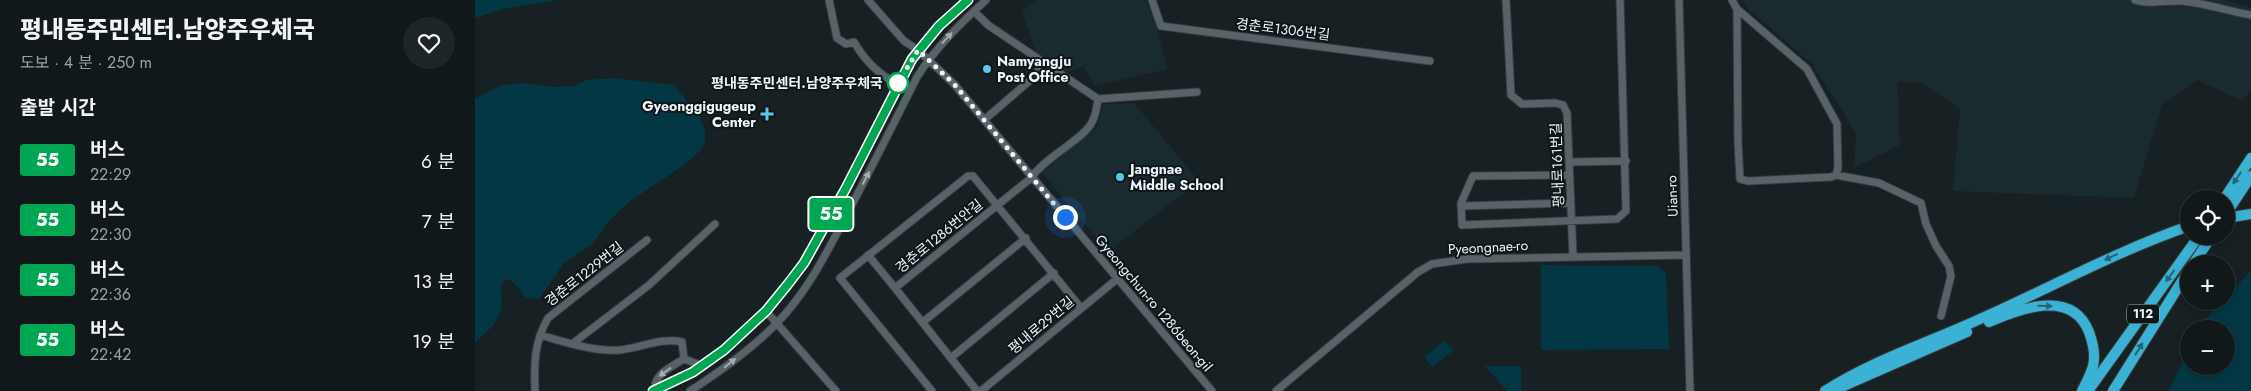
<!DOCTYPE html>
<html lang="ko">
<meta charset="utf-8">
<style>
body{margin:0;font-family:Jost,"Noto Sans KR",sans-serif;background:#1e2527;color:#f1f3f6;height:100vh;display:flex;flex-direction:column;font-size:19px;white-space:nowrap}
*{box-sizing:border-box;margin:0}
p{font-size:16px;color:#9ca0a2}
.icon{flex:none;width:28px;height:28px;fill:none;stroke:currentColor;stroke-width:2;stroke-linecap:round;stroke-linejoin:round}
.map{position:relative;flex:1;overflow:hidden}
.side{display:flex;flex-direction:column;background:#11181a;width:475px}
.side>*{flex:none}
.badge{padding:0 10px;border-radius:4px;font-size:18px;line-height:32px}
.tools{position:absolute;left:1705px;top:190px;display:grid;gap:10px}
.tools a{display:grid;place-items:center;width:55px;height:55px;border-radius:50%;background:#11181a;box-shadow:0 2px 8px #0003,0 0 0 1px #303739;font-size:25px}
.you{position:absolute;width:25px;height:25px;margin:-12px;border:4px solid #fff;border-radius:50%;background:#1a73e8;box-shadow:0 0 0 8px #1a73e833}
.map>.badge{position:absolute;translate:-50% -50%;box-shadow:0 0 0 2px #fff}
h2{padding:0 20px;font-size:19px;line-height:45px}
.round{display:grid;place-items:center;flex:none;width:52px;height:52px;border-radius:26px;background:#1e2527}
.head{display:flex;align-items:center;justify-content:space-between;height:85px;padding:0 20px}
h1{font-size:24px;font-weight:800;line-height:38px}
ul{padding:0;list-style:none}
li{display:flex;align-items:center;gap:15px;height:60px;padding:0 20px}
li div{flex:1}
li b{display:block;font-size:19px}
li em{font-style:normal}
li .badge{min-width:55px;font-weight:700;text-align:center}
main{display:flex;flex:1;min-height:0}
.map>svg:first-child{display:block}
.built{fill:#1a2b30}
.green{fill:#043744}
.lines{fill:none;stroke-linecap:round;stroke-linejoin:round}
.minor-casing{stroke:#373d40;stroke-width:9}
.highway-casing{stroke:#373d40;stroke-width:12}
.minor{stroke:#586367;stroke-width:7}
.highway{stroke:#3bb2d3;stroke-width:10}
.oneway{fill:#a3acaf}
.oneway2{fill:#246476}
.line-casing{stroke:#fff;stroke-width:11}
.line{stroke:#00a651;stroke-width:8}
.walk{stroke:#eef4f7;stroke-width:5;stroke-dasharray:0 9}
.poi-dot{fill:#5cc7e7;stroke:#0e171a;stroke-width:2}
.stop-dot{fill:#fff;stroke:#00a651;stroke-width:2.5}
.labels{text-anchor:middle;stroke-width:4;stroke-linejoin:round;paint-order:stroke}
.shield{fill:#0e171a;stroke:#abb2b5;stroke-width:1}
.shield-label{font-size:12px;font-weight:bold;fill:#eef4f7}
.street-label{font-size:14px;fill:#eef4f7;stroke:#0e171a}
.poi-label{font-size:14px;font-weight:bold;fill:#eef4f7;stroke:#0e171a;text-anchor:start}
.stop-label{font-size:14px;font-weight:bold;fill:#eef4f7;stroke:#0e171a;text-anchor:end}
</style>
<main>
<section class="side">
<div class="head"><div><h1>평내동주민센터.남양주우체국</h1><p>도보 · 4 분 · 250 m</p></div><a class="round"><svg class="icon" aria-label="heart" viewBox="0 0 24 24"><path d="M12 20l-8-8c-3-5 5-10 8-4 3-6 11-1 8 4z"/></svg></a></div>
<h2>출발 시간</h2>
<ul>
<li><span class="badge" style="background:#00a651;color:#fff">55</span><div><b>버스</b><p>22:29</p></div><em>6 분</em></li>
<li><span class="badge" style="background:#00a651;color:#fff">55</span><div><b>버스</b><p>22:30</p></div><em>7 분</em></li>
<li><span class="badge" style="background:#00a651;color:#fff">55</span><div><b>버스</b><p>22:36</p></div><em>13 분</em></li>
<li><span class="badge" style="background:#00a651;color:#fff">55</span><div><b>버스</b><p>22:42</p></div><em>19 분</em></li>
</ul>
</section>
<div class="map">
<svg width="1776" height="391" viewBox="0 0 1776 391">
<rect width="100%" height="100%" fill="#172023"/>
<path class="built" d="M561,0h110l8,17 13,52 -72,17 -12,-20 -16,7 -31,-21 -14,-40z
M1268,0h482l26,8v82l-8,11 -46,-21 -35,25 -28,93 -181,-7 7,-82 -39,-27h-24l3,63 -46,23 2,-35 -44,-69 -63,-54z
M659,103l65,78 -91,71 -66,-79 55,-46 6,-23z"/>
<path class="green" d="M0,0h82l-54,9 -28,9z
M140,78l59,7 26,33 5,12v11l-4,9 -17,15 -55,37 -19,18 -18,24 -28,19 -25,36 -13,-1 -13,-16 -5,-3 -5,2c-4,11 0,17 -2,27 -2,15 -16,25 -26,35v-244l25,-13 10,-2 15,-1 31,4 18,-1 12,-6z
M1066,265l117,1 8,7 3,76 -128,1z
M1776,271v120h-83l21,-41v16h37v-37h-26l5,-10 17,-18h4v-4z
M969,341l10,9 -22,17 -8,-10z
M1010,366h36v25h-14z"/>
<g class="lines">
<defs>
<path id="minor" d="M354,0l8,38 9,6 8,-2c11,19 24,32 43,42
M393,0l36,41 14,9 36,34 258,307
M677,0l9,26 269,35
M1031,0l5,95 11,9 33,-1 8,2 4,8 6,143
M1204,0l11,391
M1257,0l5,9 70,60 30,55 1,44 -2,7 43,8 42,20 5,21 10,22 13,20 2,10 -10,40
M1660,0c13,5 31,0 46,1 24,2 47,10 70,14
M1262,9l1,133 2,37 8,2 83,-4 5,-2
M499,11l14,14 110,74 99,-7
M509,120l50,-43 10,-15
M1094,162l57,-1
M1094,175l-96,1 -12,27 1,22 155,-6 9,-8 -6,-211
M986,206l109,-3
M393,255l27,33
M291,311l70,80
M448,322l103,-84
M65,335c25,7 54,17 80,15 21,-2 41,-13 62,-8l2,17
M97,344l77,-59 66,-61
M477,357l102,-84
M209,359l19,7
M60,391c-1,-26 -1,-49 13,-73l99,-78
M178,391l40,-19 31,-22 42,-39 22,-27 16,-21 42,-75 66,-129 27,-34 28,-25
M180,391c-2,-17 16,-24 29,-32
M215,391c31,-20 62,-42 87,-68 31,-32 50,-71 70,-109 24,-45 47,-91 70,-137 19,-30 43,-53 69,-77
M457,391l-92,-113 128,-102h5l108,132
M502,391l-82,-103 136,-110c14,-21 53,-39 61,-56 4,-7 5,-15 6,-23
M506,391l136,-112
M801,391l142,-119 14,-8 35,-5 219,-4"/>
<path id="highway" d="M1749,199l27,-41
M1751,214l25,-38
M1751,218l25,-4
M1718,264l19,-28
M1514,322c30,-13 83,-34 100,10 4,11 7,22 4,34 -2,8 -7,17 -11,25
M1350,391c48,-31 103,-48 155,-72 70,-31 137,-68 209,-93
M1357,391l135,-59
M1613,391l111,-155
M1638,391l76,-121"/>
</defs>
<use href="#minor" class="minor-casing"/>
<use href="#highway" class="highway-casing"/>
<use href="#minor" class="minor"/>
<use href="#highway" class="highway"/>
</g>
<defs><path id="oneway-solid" d="M-6-.8H1V-3.2L6.5 0L1 3.2V.8H-6Z" transform="scale(1.25)"/></defs>
<g class="oneway">
<use href="#oneway-solid" transform="translate(472 38) rotate(-47)"/>
<use href="#oneway-solid" transform="translate(391 178) rotate(-62)"/>
<use href="#oneway-solid" transform="translate(255 363) rotate(-39)"/>
<use href="#oneway-solid" transform="translate(190 372) rotate(144)"/>
</g>
<g class="oneway2">
<use href="#oneway-solid" transform="translate(1762 178) rotate(124)"/>
<use href="#oneway-solid" transform="translate(1636 257) rotate(155)"/>
<use href="#oneway-solid" transform="translate(1695 276) rotate(126)"/>
<use href="#oneway-solid" transform="translate(1570 306) rotate(1)"/>
<use href="#oneway-solid" transform="translate(1664 349) rotate(-58)"/>
</g>
<g class="lines">
<defs>
<path id="line" d="M178,391l40,-19 31,-22 42,-39 22,-27 16,-21 42,-75 66,-129 27,-33 29,-26"/>
</defs>
<use href="#line" class="line-casing"/>
<use href="#line" class="line"/>
<path class="walk" d="M423,83l20,-33 36,34 111,133"/>
</g>
<g class="poi-dot">
<circle cx="512" cy="69" r="5"/>
<path d="M289.5 106.5h5v5h5v5h-5v5h-5v-5h-5v-5h5z"/>
<circle cx="645" cy="177" r="5"/>
</g>
<circle class="stop-dot" cx="423" cy="83" r="10"/>
<g class="labels">
<rect class="shield" x="1652" y="304.5" width="32" height="19" rx="4"/>
<g class="shield-label">
<text x="1668" y="318">112</text>
</g>
<g class="street-label">
<text transform="translate(808 29) rotate(7)" y="5">경춘로1306번길</text>
<text transform="translate(1082 165) rotate(-92)" y="5">평내로161번길</text>
<text transform="translate(1197 196) rotate(-92)" y="5">Uian-ro</text>
<text transform="translate(464 236) rotate(-39)" y="5">경춘로1286번안길</text>
<text transform="translate(1013 247) rotate(-3)" y="5">Pyeongnae-ro</text>
<text transform="translate(109 274) rotate(-38)" y="5">경춘로1229번길</text>
<text transform="translate(679 303) rotate(50)" y="5">Gyeongchun-ro 1286beon-gil</text>
<text transform="translate(566 325) rotate(-40)" y="5">평내로29번길</text>
</g>
<g class="poi-label">
<text x="522" y="66">Namyangju<tspan x="522" dy="16">Post Office</tspan></text>
<text x="281" y="111" text-anchor="end">Gyeonggigugeup<tspan x="281" dy="16">Center</tspan></text>
<text x="655" y="174">Jangnae<tspan x="655" dy="16">Middle School</tspan></text>
</g>
<g class="stop-label">
<text x="408" y="88">평내동주민센터.남양주우체국</text>
</g>
</g>
</svg>
<div class="tools">
<a><svg class="icon" aria-label="locate" viewBox="0 0 24 24"><circle cx="12" cy="12" r="6"/><path d="M12 2v4M12 18v4M2 12h4M18 12h4"/></svg></a>
<a>+</a>
<a>−</a>
</div>
<div class="you" style="left:590px;top:217px"></div>
<b class="badge" style="left:356px;top:214px;background:#00a651;color:#fff">55</b>
</div>
</main>
